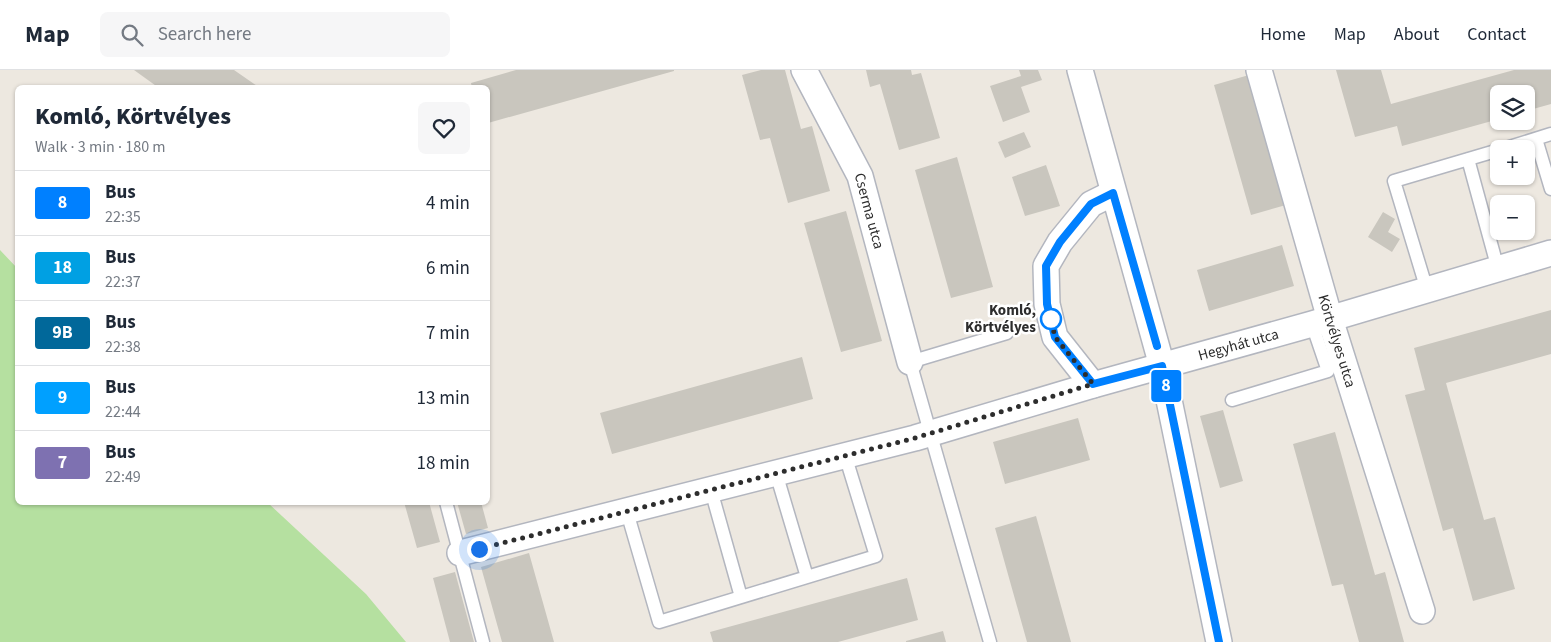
<!DOCTYPE html>
<meta charset="utf-8">
<style>
body{margin:0;font-family:"Source Sans 3",sans-serif;background:#f6f6f7;color:#1f2937;height:100vh;display:flex;flex-direction:column;font-size:19px;white-space:nowrap}
*{box-sizing:border-box;margin:0}
p{font-size:16px;color:#747a83}
.icon{flex:none;width:28px;height:28px;fill:none;stroke:currentColor;stroke-width:2;stroke-linecap:round;stroke-linejoin:round}
.map{position:relative;flex:1;overflow:hidden}
.details{position:absolute;left:15px;top:15px;width:475px;height:420px;display:flex;flex-direction:column;background:#fff;border-radius:8px;box-shadow:0 1px 4px #0004}
.details>*{flex:none}
.badge{padding:0 10px;border-radius:4px;font-size:18px;line-height:32px}
.tools{position:absolute;left:1490px;top:15px;display:grid;gap:10px}
.tools a{display:grid;place-items:center;width:45px;height:45px;border-radius:8px;background:#fff;box-shadow:0 1px 4px #0004;font-size:25px}
.you{position:absolute;width:25px;height:25px;margin:-12px;border:4px solid #fff;border-radius:50%;background:#1a73e8;box-shadow:0 0 0 8px #1a73e833}
.map>.badge{position:absolute;translate:-50% -50%;box-shadow:0 0 0 2px #fff}
.round{display:grid;place-items:center;flex:none;width:52px;height:52px;border-radius:8px;background:#f6f6f7}
.head{display:flex;align-items:center;justify-content:space-between;height:85px;padding:0 20px}
h1{font-size:24px;font-weight:800;line-height:38px}
ul{padding:0;list-style:none}
li{display:flex;align-items:center;gap:15px;height:65px;padding:0 20px;border-top:1px solid #e0e1e3}
li div{flex:1}
li b{display:block;font-size:19px}
li em{font-style:normal}
li .badge{min-width:55px;font-weight:700;text-align:center}
header{display:flex;align-items:center;gap:30px;box-sizing:border-box;height:70px;padding:0 25px;background:#fff;border-bottom:1px solid #e0e1e3}
header strong{font-size:24px}
nav{display:flex;gap:28px;margin-inline-start:auto;font-size:18px}
.search{width:350px;height:45px;background:#f6f6f7;display:flex;align-items:center;gap:12px;box-sizing:border-box;padding:0 18px;border-radius:8px;color:#747a83;font-size:19px}
.map>svg:first-child{display:block}
.green{fill:#b5e0a0}
.building{fill:#c9c6be}
.lines{fill:none;stroke-linecap:round;stroke-linejoin:round}
.service-casing{stroke:#b3b6bf;stroke-width:15}
.minor-casing{stroke:#b3b6bf;stroke-width:28}
.service{stroke:#fff;stroke-width:12}
.minor{stroke:#fff;stroke-width:25}
.line-casing{stroke:#fff;stroke-width:11}
.line{stroke:#0080ff;stroke-width:8}
.walk{stroke:#2d2d2d;stroke-width:5;stroke-dasharray:0 9}
.stop-dot{fill:#fff;stroke:#0080ff;stroke-width:2.5}
.labels{text-anchor:middle;stroke-width:5;stroke-linejoin:round;paint-order:stroke}
.street-label{font-size:15px;fill:#2d2d2d;stroke:#fff}
.stop-label{font-size:15px;font-weight:bold;fill:#2d2d2d;stroke:#fff;text-anchor:end}
</style>
<header>
<strong>Map</strong>
<div class="search"><svg class="icon" aria-label="search" viewBox="0 0 24 24"><circle cx="10" cy="10" r="6"/><path d="M15 15l6 6"/></svg>Search here</div>
<nav><a>Home</a><a>Map</a><a>About</a><a>Contact</a></nav>
</header>
<div class="map">
<svg width="1551" height="572" viewBox="0 0 1551 572">
<rect width="100%" height="100%" fill="#ede8e0"/>
<path class="green" d="M0,180l17,18 1,234 250,1 98,91 40,48h-406z"/>
<path class="building" d="M134,0h100l26,18h-101z
M516,0h158v1l-186,52v-35h-16l-1,-5z
M761,0h24l16,59 11,-3 18,65 -42,12 -18,-65 -10,2 -18,-65z
M866,0h45l1,5 9,-2 19,65 -41,12 -19,-66 -10,3z
M1019,0h19l4,10 -21,7 9,25 -27,10 -13,-36 31,-10z
M1336,0h45l10,34 123,-34h37v34l-25,7v-17h-27v25l-97,27 -5,-20 -42,11z
M1256,3l37,130 -42,12 -37,-130z
M1024,62l7,15 -26,11 -7,-16z
M957,87l36,130 -42,11 -36,-128z
M1046,95l14,41 -35,10 -13,-39z
M846,141l36,130 -41,11 -37,-129z
M1383,142l12,7 -7,13 12,7 -8,13 -24,-15z
M1282,175l12,41 -85,25 -12,-41z
M1551,240v44l-105,29 38,137 11,-3 20,72 -42,12 -20,-73 -10,3 -38,-136 20,-5 -11,-42z
M802,287l11,42 -201,55 -12,-41z
M1223,340l20,71 -23,7 -20,-72z
M1078,348l12,42 -85,24 -12,-42z
M1335,362l40,143 10,-3 19,70h-45l-16,-58 -11,2 -39,-142z
M404,432h25l11,40 -23,6z
M457,432h24l7,26 -22,6z
M1036,446l35,126h-44l-32,-114z
M529,483l25,89h-52l-21,-75z
M455,502l19,70h-24l-17,-64z
M907,508l11,42 -80,22h-125l-3,-10z
M943,561l3,11h-40v-1z"/>
<g class="lines">
<defs>
<path id="service" d="M1536,69l15,50
M1503,79l48,-15
M1468,89l30,110
M1427,220l-33,-109 105,-31
M1232,330l96,-29 -16,-47
M776,403l31,104
M711,420l30,107
M446,432l37,140
M627,442l32,110 217,-66 -31,-101
M990,572l-80,-280 97,-29"/>
<g id="minor">
<path id="s1" d="M804,0l56,106 50,186"/>
<path d="M1080,0l82,296 57,276"/>
<path id="s2" d="M1259,0l71,249 92,292"/>
<path d="M1093,315l-38,-48 -8,-33 -1,-38 14,-24 31,-38 22,-11"/>
<path id="s3" d="M460,483l455,-115 178,-53 219,-61 239,-71"/>
</g>
</defs>
<use href="#service" class="service-casing"/>
<use href="#minor" class="minor-casing"/>
<use href="#service" class="service"/>
<use href="#minor" class="minor"/>
</g>
<g class="lines">
<defs>
<path id="line" d="M1157,276l-44,-153 -22,11 -31,38 -14,24 1,38 8,33 38,47 69,-18 57,276"/>
</defs>
<use href="#line" class="line-casing"/>
<use href="#line" class="line"/>
<path class="walk" d="M479,479l436,-111 178,-54 -38,-47 -4,-18"/>
</g>
<circle class="stop-dot" cx="1051" cy="249" r="10"/>
<g class="labels">
<g class="street-label">
<text dy="5" stroke="none"><textPath href="#s1" startOffset="156">Cserma utca</textPath></text>
<text dy="5" stroke="none"><textPath href="#s2" startOffset="282">Körtvélyes utca</textPath></text>
<text dy="5" stroke="none"><textPath href="#s3" startOffset="806">Hegyhát utca</textPath></text>
</g>
<g class="stop-label">
<text x="1036" y="245">Komló,<tspan x="1036" dy="17">Körtvélyes</tspan></text>
</g>
</g>
</svg>
<div class="tools">
<a><svg class="icon" aria-label="layers" viewBox="0 0 24 24"><path d="M12 4l9 5-9 5-9-5zM3 14l9 5 9-5"/></svg></a>
<a>+</a>
<a>−</a>
</div>
<div class="you" style="left:479px;top:479px"></div>
<b class="badge" style="left:1166px;top:316px;background:#0080ff;color:#fff">8</b>
<section class="details">
<div class="head"><div><h1>Komló, Körtvélyes</h1><p>Walk · 3 min · 180 m</p></div><a class="round"><svg class="icon" aria-label="heart" viewBox="0 0 24 24"><path d="M12 20l-8-8c-3-5 5-10 8-4 3-6 11-1 8 4z"/></svg></a></div>
<ul>
<li><span class="badge" style="background:#0080ff;color:#fff">8</span><div><b>Bus</b><p>22:35</p></div><em>4 min</em></li>
<li><span class="badge" style="background:#00a0e3;color:#fff">18</span><div><b>Bus</b><p>22:37</p></div><em>6 min</em></li>
<li><span class="badge" style="background:#01689a;color:#fff">9B</span><div><b>Bus</b><p>22:38</p></div><em>7 min</em></li>
<li><span class="badge" style="background:#00a0ff;color:#fff">9</span><div><b>Bus</b><p>22:44</p></div><em>13 min</em></li>
<li><span class="badge" style="background:#7e71b1;color:#fff">7</span><div><b>Bus</b><p>22:49</p></div><em>18 min</em></li>
</ul>
</section>
</div>
